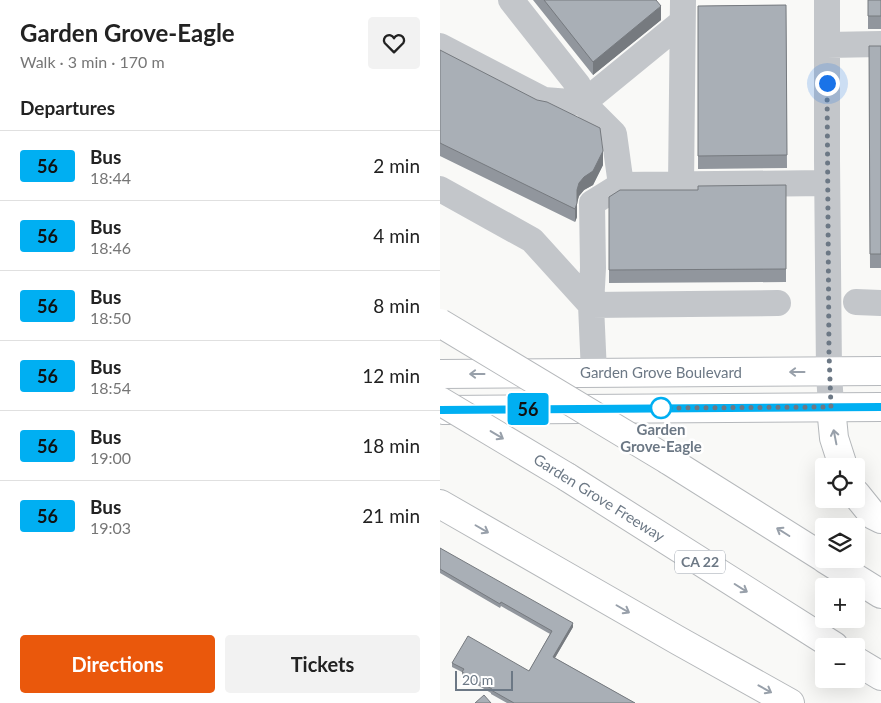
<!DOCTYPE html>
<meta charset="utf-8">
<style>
body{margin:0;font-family:Lato,sans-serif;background:#f2f2f2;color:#222;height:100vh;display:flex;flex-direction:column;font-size:19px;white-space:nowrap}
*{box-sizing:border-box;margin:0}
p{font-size:16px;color:#767676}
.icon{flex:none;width:28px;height:28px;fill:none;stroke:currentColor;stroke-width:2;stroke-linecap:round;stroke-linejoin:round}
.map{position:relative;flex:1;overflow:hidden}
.drawer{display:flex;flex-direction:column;background:#fff;width:440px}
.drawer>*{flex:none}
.badge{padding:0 10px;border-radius:4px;font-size:18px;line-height:32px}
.controls{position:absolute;left:375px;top:458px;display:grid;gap:10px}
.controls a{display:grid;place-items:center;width:50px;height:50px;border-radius:5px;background:#fff;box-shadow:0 5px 20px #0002;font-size:25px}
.scale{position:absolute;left:15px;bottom:12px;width:58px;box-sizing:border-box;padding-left:5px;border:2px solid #6c7885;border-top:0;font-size:14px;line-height:18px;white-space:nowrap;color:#6c7885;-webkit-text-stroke:4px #fff;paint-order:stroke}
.you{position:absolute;width:25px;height:25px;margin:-12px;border:4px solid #fff;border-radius:50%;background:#1a73e8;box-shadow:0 0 0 8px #1a73e833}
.map>.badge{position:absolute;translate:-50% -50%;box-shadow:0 0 0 2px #fff}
h2{padding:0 20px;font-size:19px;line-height:45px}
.round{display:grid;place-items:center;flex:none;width:52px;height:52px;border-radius:5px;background:#f2f2f2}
.summary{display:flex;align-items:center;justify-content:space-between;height:85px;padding:0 20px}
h1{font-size:24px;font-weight:700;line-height:38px}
.cta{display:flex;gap:10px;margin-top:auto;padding:10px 20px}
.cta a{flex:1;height:58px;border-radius:5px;background:#ea580c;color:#fff;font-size:20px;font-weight:700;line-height:58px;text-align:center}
.cta a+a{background:#f2f2f2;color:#222}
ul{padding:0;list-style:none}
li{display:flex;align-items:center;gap:15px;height:70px;padding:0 20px;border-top:1px solid #e0e0e0}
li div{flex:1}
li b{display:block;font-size:19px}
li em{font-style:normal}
li .badge{min-width:55px;font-weight:700;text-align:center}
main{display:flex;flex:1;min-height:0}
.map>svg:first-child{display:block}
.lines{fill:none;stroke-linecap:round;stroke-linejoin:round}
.major-casing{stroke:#b5b8bc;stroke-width:30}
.highway-casing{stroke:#b5b8bb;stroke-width:30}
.minor{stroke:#c3c6ca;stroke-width:26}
.major{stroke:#fff;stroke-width:28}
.highway{stroke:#fff;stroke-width:28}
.highway-bridge-casing{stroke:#b5b8bb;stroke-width:30;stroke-linecap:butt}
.highway-bridge{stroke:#fff;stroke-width:28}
.wall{fill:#91969d}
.shaded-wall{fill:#767a7f}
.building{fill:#a9afb6;stroke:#767a7f}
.oneway{stroke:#98a0aa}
.line-casing{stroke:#fff;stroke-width:11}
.line{stroke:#00aff2;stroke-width:8}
.walk{stroke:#6c7885;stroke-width:5;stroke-dasharray:0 9}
.stop-dot{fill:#fff;stroke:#00aff2;stroke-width:2.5}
.labels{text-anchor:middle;stroke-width:5;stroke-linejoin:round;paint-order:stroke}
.shield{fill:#fff;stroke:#98a0aa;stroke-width:1}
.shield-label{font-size:14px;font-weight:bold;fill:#6c7885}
.street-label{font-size:15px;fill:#6c7885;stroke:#fff}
.stop-label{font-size:15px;font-weight:bold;fill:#6c7885;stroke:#fff}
</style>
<main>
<section class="drawer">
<div class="summary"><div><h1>Garden Grove-Eagle</h1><p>Walk · 3 min · 170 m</p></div><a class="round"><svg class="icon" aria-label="heart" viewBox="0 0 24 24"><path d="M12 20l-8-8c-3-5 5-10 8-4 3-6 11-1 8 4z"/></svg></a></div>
<h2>Departures</h2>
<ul>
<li><span class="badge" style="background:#00aff2;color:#111">56</span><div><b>Bus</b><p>18:44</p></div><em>2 min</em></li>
<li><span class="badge" style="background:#00aff2;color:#111">56</span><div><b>Bus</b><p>18:46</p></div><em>4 min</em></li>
<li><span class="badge" style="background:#00aff2;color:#111">56</span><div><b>Bus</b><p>18:50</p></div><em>8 min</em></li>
<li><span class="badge" style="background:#00aff2;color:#111">56</span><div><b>Bus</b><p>18:54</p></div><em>12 min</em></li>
<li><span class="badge" style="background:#00aff2;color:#111">56</span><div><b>Bus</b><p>19:00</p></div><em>18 min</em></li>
<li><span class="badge" style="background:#00aff2;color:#111">56</span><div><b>Bus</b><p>19:03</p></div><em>21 min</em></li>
</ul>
<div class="cta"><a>Directions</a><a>Tickets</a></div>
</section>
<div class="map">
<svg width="441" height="703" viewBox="0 0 441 703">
<rect width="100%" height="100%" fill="#f9f9f7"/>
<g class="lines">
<defs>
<path id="major" d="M0,374l441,-3
M4,410l437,-3"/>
<path id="highway" d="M391,407l3,31 9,28
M228,460l156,98
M127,477l267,169
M416,494l17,21 8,4
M0,504l239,137 111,62
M385,559l56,35
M416,661l25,15"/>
</defs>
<use href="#major" class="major-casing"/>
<use href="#highway" class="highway-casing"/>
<path class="minor" d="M71,0l67,85 5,18 99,-81
M387,0v160l2,212 2,35
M387,45l54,-1
M0,46l104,54 39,3 31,31 7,51
M241,185l2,-185
M0,189l92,51 59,65 3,68
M416,302l25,1
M338,303l-187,2 2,-37 -1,-65 29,-18 206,-2"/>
<use href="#major" class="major"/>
<use href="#highway" class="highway"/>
<defs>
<path id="highway-bridge" d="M0,323l228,137
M0,401l127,76"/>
</defs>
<use href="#highway-bridge" class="highway-bridge-casing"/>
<use href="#highway-bridge" class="highway-bridge"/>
</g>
<path class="wall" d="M93,0h123l5,20 -68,55z
M428,0h13v29h-13z
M346,5l1,163 -89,1v-163z
M429,46h12v222h-11z
M0,50l163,115 -10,20 -9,5 -5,6 -2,6v15l-2,5 -135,-66z
M346,185v97l-177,1v-86l89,-7z
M0,548l133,79 -18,31 80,45h-128l-16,-9v-1l-29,-17v-4l-10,-5v-4l77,8 21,-37 -49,-28 -1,2 -60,-35z"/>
<path class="shaded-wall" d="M221,6v14l-68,55v-13z
M163,151v14l-10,20 -9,5 -5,6 -2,7v-13l2,-7z
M137,203v14l-2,5v-13z
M133,623v4l-20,34v-4z"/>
<path class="building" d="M104,0h112l5,6 -68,56z
M428,0h13v16h-13z
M346,5l1,150 -89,1v-150z
M429,46h12v208h-11z
M0,50l97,50 10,2 53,26 3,23 -10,20 -9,6 -5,6 -2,7v13l-2,6 -135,-66z
M346,185v84l-177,1v-73l11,-7h78v-4z
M0,548l133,75 -20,34 82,46h-121l-23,-13 1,-1 -30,-17 2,-3 -12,-6 16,-27 61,35 23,-40 -51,-29 -1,2 -60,-35z
M44,695l7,8h-16z"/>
<defs><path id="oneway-shaft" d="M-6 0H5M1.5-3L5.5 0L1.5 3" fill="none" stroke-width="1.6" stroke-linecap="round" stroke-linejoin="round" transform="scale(1.25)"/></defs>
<g class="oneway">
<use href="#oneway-shaft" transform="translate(357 372) rotate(180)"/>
<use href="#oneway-shaft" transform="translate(37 374) rotate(180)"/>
<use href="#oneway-shaft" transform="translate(57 435) rotate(31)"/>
<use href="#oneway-shaft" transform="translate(395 437) rotate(-101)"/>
<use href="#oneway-shaft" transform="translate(42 529) rotate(30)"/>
<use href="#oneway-shaft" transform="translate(343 532) rotate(-148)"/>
<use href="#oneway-shaft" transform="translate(301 588) rotate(32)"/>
<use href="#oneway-shaft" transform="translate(183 609) rotate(30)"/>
<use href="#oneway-shaft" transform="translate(325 689) rotate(29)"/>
</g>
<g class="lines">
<defs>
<path id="line" d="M0,410l441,-3"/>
</defs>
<use href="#line" class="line-casing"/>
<use href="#line" class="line"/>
<path class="walk" d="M221,408l170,-1 -2,-54 -2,-270"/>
</g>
<circle class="stop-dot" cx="221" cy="408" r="10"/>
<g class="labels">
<rect class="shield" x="235" y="550.5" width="50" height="23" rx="4"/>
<g class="shield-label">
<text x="260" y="567">CA 22</text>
</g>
<g class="street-label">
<text x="221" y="378">Garden Grove Boulevard</text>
<text transform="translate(159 498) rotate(32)" y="5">Garden Grove Freeway</text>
</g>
<g class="stop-label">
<text x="221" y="435">Garden<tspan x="221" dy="17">Grove-Eagle</tspan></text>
</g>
</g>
</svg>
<div class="controls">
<a><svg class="icon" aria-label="locate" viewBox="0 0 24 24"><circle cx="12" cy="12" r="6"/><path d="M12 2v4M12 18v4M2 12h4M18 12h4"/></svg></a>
<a><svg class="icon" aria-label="layers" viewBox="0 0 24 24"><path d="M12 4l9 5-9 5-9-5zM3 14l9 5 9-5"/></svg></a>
<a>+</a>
<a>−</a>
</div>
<div class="scale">20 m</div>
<div class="you" style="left:387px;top:83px"></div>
<b class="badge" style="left:88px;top:409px;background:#00aff2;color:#111">56</b>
</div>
</main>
